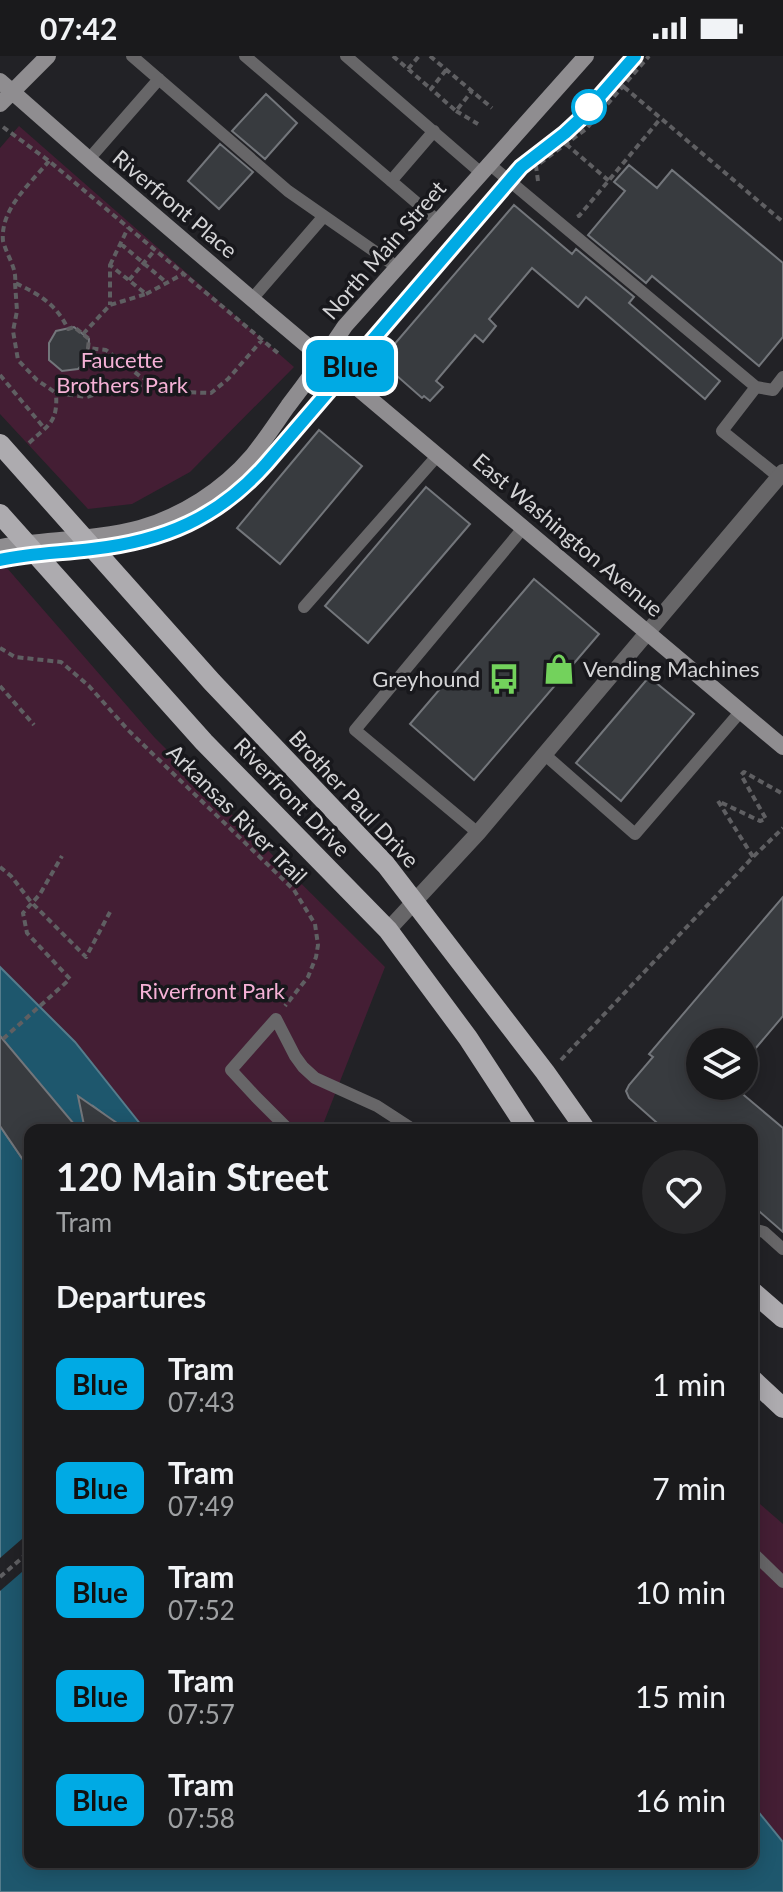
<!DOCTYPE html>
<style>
body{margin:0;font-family:Lato,sans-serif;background:#272729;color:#f1f3f6;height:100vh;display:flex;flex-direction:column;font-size:30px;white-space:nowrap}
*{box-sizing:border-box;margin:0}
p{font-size:26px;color:#9fa1a3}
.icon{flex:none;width:44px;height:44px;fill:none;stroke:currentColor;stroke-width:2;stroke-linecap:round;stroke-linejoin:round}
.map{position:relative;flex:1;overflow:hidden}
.details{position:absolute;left:24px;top:1068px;width:734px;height:744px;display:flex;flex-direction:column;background:#1a1a1c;border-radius:16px;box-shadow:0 4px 20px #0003,0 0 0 2px #38383b}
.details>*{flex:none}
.badge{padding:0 16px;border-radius:12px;font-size:28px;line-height:52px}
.buttons{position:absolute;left:686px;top:972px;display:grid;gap:16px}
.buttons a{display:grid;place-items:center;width:72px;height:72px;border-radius:50%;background:#1a1a1c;box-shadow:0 4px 20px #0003,0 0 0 2px #38383b;font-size:40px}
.map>.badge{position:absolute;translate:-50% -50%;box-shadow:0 0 0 4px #fff}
h2{padding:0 32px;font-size:30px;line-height:72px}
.round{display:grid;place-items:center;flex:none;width:84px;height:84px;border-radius:42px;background:#272729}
.summary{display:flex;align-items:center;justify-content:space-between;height:136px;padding:0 32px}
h1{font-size:38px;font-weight:700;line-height:60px}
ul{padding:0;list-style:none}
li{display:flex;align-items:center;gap:24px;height:104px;padding:0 32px}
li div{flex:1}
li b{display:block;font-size:30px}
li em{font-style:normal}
li .badge{min-width:88px;font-weight:700;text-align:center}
.status{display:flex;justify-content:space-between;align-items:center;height:56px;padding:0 40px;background:#1a1a1c;direction:ltr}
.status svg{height:22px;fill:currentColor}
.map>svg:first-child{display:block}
.green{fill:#441e34}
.water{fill:#1e576d;stroke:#557c8c;stroke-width:2}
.pier{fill:#222226}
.building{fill:#383b3f;stroke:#73767b;stroke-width:2}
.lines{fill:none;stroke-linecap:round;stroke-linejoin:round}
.path{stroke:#5f5f62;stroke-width:4;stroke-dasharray:6 4;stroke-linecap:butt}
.lane{stroke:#676668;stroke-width:12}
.street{stroke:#676668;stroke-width:16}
.secondary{stroke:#8f8d90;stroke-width:16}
.primary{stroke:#adabaf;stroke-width:20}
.tram{stroke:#bdbdbf;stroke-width:2}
.line-casing{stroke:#fff;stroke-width:18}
.line{stroke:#00aae4;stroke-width:12}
.stop-dot{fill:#fff;stroke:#00aae4;stroke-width:4}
.labels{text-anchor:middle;stroke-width:7;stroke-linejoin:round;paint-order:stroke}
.street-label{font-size:22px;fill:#d4d4d6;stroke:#18181c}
.park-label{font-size:22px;fill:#f5b1d6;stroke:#18181c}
.poi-label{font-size:22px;fill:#d4d4d6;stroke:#18181c;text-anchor:start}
</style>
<div class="status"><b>07:42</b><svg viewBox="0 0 49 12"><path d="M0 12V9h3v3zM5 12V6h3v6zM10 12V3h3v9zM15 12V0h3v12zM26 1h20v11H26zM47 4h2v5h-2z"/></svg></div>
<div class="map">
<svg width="783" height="1836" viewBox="0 0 783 1836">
<rect width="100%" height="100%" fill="#222226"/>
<path class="green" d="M19,70l275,241 -104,105 -58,32 -44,5 -88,-95v-266z
M0,504l155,178 230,229 -63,160 3,3h-180l-70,-88 -75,-75z
M752,1441l31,27v318l-31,-38z"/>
<path class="water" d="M0,911l75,75 70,88h-25l-15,-15 -12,-9 -5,24h-58l-30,-31z
M0,1070l30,44v692h722v-58l31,38v50h-783z"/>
<path class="pier" d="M30,1476v33l-30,26v-33z"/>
<path class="building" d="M266,38l31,29 -32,36 -33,-28z
M220,88l33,28 -34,37 -31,-28z
M629,109l28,23 15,-18 111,93v74l-24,29 -107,-90 -6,7 -58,-48 37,-44 -11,-9z
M514,149l58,49 4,-5 58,48 -5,6 91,78 -15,18 -119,-102 -8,10 -46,-39 -43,51 7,7 -13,16 -8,-7 -39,46 7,6 -13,14 -6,-5 -2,2 -42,-37z
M74,271l15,12 -1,20 -10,10 -16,2 -13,-11v-17l7,-12z
M319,374l43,36 -82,98 -43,-36z
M426,431l44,37 -102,119 -43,-37z
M534,523l65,55 -125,146 -64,-56z
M649,621l45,37 -73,87 -45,-38z
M783,841v119l-39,46v-20h-44v44h33l50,42v104l-31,-27v-75h-87l-36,-32 -3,-7 3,-6 24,-28 -4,-3z
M0,980l79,94h-49v40l-30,-44z
M78,1040l49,34h-42z"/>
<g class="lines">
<path class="path" d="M393,0l38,33
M430,0l62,52
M408,13l11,-13
M446,14l-15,19 25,22 16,-20
M624,31l159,135
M456,55l22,13
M3,71l46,34 230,193
M566,88l43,37
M49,105c-19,23 -49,48 -46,80 4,15 14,27 12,42 24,11 42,22 53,46l6,-2 15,12 -1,9 18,2 35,27 13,6 25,9 32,1 17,-14 34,-39
M538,125l-2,-15 50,-37 63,-73
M578,158l1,2 82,-98
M121,188l46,39
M110,209l18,-37
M129,224l26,-30
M15,227l2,28 -4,20 5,29 19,20 19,13 31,4 32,-10 33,-3
M146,238l37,-20
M83,278l27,-29 36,-11 -36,-29v40
M0,319l45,54
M29,387c20,-19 29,-20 27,-50
M0,592l15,9 46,5 28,24 39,44 166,160 21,34 3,21 -2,12 -8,20 -23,29
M0,630l34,39
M753,801l-35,-56 42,20 6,-2 -25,-44 3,-3 39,22
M0,811l11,9 20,26 55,55 24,-45
M3,983l67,-60 -43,-46 -4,-20 17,-19 22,-38
M561,1004l192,-203 30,-29
M41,1074l2,-2
M0,1521l30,-26"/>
<path class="lane" d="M132,0l156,135 109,76
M245,0l193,165
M346,0l134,116
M89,103l70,-80
M488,107l268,224 17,3 10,-13
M391,125l43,-50
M252,243l72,-83
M756,331l-34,44 57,46
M304,551l134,-152
M544,698l91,80 106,-123
M478,777l-123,-103 169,-203
M289,1074l-33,-33 -25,-27 45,-51 19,37 8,11 12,11 62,28 37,24
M752,1173l12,3 19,17
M752,1496l31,30"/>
<path class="street" d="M388,874l90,-97 305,-361"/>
<path class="secondary" d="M0,25l100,88 152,130 531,448
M0,48l48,-48
M0,491c46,-8 95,-7 140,-19 42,-12 83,-38 112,-72 13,-16 24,-33 36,-50 20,-26 39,-53 57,-80l241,-270"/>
<path class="primary" d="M0,388l212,238 174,183 159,207 41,58
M0,458l204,228 184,188 80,108 60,92
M752,1235l31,27
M752,1323l31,29"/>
<path class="tram" d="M0,504c31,-7 61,-7 92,-11 72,-9 126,-31 174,-85l255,-297 44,-34 14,-13 55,-64"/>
</g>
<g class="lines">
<defs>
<path id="line" d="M0,504c31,-7 61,-7 92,-11 72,-8 126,-31 174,-85l255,-297 44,-34 14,-13 56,-64"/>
</defs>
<use href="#line" class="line-casing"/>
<use href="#line" class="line"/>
</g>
<defs>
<symbol id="shop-bare" viewBox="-9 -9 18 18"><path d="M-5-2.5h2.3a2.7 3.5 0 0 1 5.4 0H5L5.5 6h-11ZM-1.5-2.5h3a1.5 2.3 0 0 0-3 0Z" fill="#73d25c" stroke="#18181c" stroke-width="2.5" paint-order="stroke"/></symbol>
<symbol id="bus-bare" viewBox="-9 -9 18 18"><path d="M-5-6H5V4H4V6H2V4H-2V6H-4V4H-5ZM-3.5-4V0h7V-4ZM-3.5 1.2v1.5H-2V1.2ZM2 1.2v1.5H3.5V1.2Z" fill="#73d25c" stroke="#18181c" stroke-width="2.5" paint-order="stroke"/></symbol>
</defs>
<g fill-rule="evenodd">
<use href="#shop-bare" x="537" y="591" width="44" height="44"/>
<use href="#bus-bare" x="482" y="601" width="44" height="44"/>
</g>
<circle class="stop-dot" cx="589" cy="51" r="16"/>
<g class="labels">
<g class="street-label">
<text transform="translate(175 148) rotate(40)" y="8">Riverfront Place</text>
<text transform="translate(384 194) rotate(-49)" y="8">North Main Street</text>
<text transform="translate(568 479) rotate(40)" y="8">East Washington Avenue</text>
<text transform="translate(292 741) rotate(46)" y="8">Riverfront Drive</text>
<text transform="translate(354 743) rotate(47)" y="8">Brother Paul Drive</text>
<text transform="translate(237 758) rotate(45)" y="8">Arkansas River Trail</text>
</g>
<g class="park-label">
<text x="122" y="312">Faucette<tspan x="122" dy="25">Brothers Park</tspan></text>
<text x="212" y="943">Riverfront Park</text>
</g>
<g class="poi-label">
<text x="583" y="621">Vending Machines</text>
<text x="480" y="631" text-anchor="end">Greyhound</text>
</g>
</g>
</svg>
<div class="buttons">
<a><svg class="icon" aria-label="layers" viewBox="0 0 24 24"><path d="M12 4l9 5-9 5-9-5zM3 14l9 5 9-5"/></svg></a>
</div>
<b class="badge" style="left:350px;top:310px;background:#00aae4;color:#111">Blue</b>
<section class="details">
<div class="summary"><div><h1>120 Main Street</h1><p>Tram</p></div><a class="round"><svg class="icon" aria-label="heart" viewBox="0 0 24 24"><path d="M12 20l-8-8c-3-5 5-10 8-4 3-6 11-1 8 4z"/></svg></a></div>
<h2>Departures</h2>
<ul>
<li><span class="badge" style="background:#00aae4;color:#111">Blue</span><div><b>Tram</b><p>07:43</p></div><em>1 min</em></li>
<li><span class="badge" style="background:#00aae4;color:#111">Blue</span><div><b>Tram</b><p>07:49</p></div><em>7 min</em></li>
<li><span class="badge" style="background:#00aae4;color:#111">Blue</span><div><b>Tram</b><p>07:52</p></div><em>10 min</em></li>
<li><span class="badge" style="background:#00aae4;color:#111">Blue</span><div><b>Tram</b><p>07:57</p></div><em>15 min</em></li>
<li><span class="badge" style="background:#00aae4;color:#111">Blue</span><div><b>Tram</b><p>07:58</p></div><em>16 min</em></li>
</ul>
</section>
</div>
